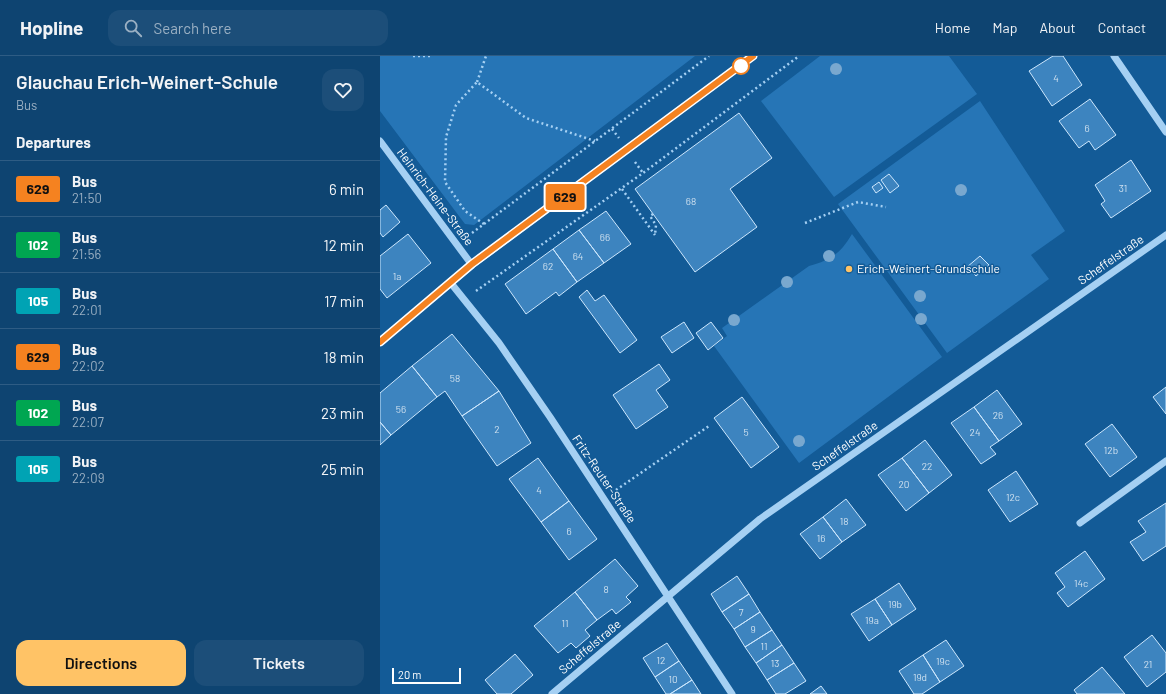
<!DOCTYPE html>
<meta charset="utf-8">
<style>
body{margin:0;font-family:Barlow,sans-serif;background:#1c4e79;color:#f1f3f6;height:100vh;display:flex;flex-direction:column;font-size:15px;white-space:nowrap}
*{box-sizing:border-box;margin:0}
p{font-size:13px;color:#9bb0c3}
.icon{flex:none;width:22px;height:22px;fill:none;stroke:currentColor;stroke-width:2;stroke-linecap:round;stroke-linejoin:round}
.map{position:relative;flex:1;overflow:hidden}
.drawer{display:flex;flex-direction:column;background:#0e4471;width:380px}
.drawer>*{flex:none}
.badge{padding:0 8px;border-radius:3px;font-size:14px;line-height:26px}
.scale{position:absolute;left:12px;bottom:10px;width:69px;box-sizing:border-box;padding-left:4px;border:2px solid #fff;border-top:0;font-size:11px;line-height:14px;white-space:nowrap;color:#fff;-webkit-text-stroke:3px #135b97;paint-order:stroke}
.map>.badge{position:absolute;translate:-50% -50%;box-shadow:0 0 0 2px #fff}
h2{padding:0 16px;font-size:15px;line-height:36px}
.round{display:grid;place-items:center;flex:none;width:42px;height:42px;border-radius:12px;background:#1c4e79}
.head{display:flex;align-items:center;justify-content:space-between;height:68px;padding:0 16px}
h1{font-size:19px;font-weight:600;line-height:30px}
.primary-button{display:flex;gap:8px;margin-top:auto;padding:8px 16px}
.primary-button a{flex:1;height:46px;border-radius:12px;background:#ffc366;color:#111;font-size:16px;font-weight:600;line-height:46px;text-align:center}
.primary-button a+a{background:#1c4e79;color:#f1f3f6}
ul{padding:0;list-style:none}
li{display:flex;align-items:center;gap:12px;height:56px;padding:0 16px;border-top:1px solid #2e5c84}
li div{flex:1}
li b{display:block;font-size:15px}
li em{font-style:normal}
li .badge{min-width:44px;font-weight:700;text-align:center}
header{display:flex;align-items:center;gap:24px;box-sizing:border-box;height:56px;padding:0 20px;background:#0e4471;border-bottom:1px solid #2e5c84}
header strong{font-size:19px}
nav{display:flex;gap:22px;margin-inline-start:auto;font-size:14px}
.search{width:280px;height:36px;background:#1c4e79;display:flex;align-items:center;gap:10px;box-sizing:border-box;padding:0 14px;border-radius:12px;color:#9bb0c3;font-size:15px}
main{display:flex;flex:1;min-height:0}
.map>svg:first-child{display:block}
.green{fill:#2675b6}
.building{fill:#3d84bf;stroke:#cde7fd}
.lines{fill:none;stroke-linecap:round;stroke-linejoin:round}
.path{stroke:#a5d0f3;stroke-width:2.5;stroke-dasharray:2 3;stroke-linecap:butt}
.minor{stroke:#a5d0f3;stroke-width:7}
.tree{fill:#79a8cf}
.line-casing{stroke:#fff;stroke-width:9}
.line{stroke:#f58220;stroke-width:6}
.stop-dot{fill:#fff;stroke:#f58220;stroke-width:2}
.poi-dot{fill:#ffc366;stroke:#135b97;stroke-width:1.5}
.labels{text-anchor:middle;stroke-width:3;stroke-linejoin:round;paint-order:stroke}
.number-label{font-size:10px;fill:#cee0ef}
.street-label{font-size:12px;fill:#fff;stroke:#135b97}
.poi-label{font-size:12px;fill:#fff;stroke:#135b97;text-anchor:start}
</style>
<header>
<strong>Hopline</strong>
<div class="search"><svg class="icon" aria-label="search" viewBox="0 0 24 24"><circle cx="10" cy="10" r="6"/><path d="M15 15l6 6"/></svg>Search here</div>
<nav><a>Home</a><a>Map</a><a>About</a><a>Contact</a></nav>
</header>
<main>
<section class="drawer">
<div class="head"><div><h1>Glauchau Erich-Weinert-Schule</h1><p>Bus</p></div><a class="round"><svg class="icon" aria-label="heart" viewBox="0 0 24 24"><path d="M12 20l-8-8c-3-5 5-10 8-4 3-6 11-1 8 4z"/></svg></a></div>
<h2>Departures</h2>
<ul>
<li><span class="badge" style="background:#f58220;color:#111">629</span><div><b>Bus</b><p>21:50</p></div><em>6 min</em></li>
<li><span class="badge" style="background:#00a651;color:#fff">102</span><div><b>Bus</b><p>21:56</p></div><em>12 min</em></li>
<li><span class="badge" style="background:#00a3b4;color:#fff">105</span><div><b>Bus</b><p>22:01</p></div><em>17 min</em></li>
<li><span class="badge" style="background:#f58220;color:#111">629</span><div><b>Bus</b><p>22:02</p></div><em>18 min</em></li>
<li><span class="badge" style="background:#00a651;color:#fff">102</span><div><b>Bus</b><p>22:07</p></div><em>23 min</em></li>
<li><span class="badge" style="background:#00a3b4;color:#fff">105</span><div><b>Bus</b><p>22:09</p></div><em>25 min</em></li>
</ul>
<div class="primary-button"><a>Directions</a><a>Tickets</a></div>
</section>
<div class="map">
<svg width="786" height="638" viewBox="0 0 786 638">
<rect width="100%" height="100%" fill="#135b97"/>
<path class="green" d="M0,0h315l-221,169 -9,-1 -85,-113z
M440,0h129l28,38 -143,103 -73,-96z
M600,45l85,130 -34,24 18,24 -102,74 -109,-149z
M472,178l90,123 -143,106 -85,-117 13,-10 -5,-8 87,-62c22,-6 31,-12 43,-32z"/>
<path class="building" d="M673,0h10l19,29 -30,21 -23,-35z
M710,43l26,36 -21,15 -6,-9 -10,7 -20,-27z
M359,57l33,45 -42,31 27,38 -62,45 -60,-83z
M751,104l20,31 -40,27 -10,-14 4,-3 -10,-16z
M509,118l10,12 -9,7 -9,-13z
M499,126l4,6 -7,5 -4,-6z
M6,149l14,17 -17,15 -3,-4v-23z
M226,155l25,33 -27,19 -25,-33z
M199,174l25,33 -27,19 -24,-33z
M28,178l23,29 -44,35 -7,-9v-33z
M173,193l24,33 -18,14 -3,-4 -30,22 -21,-30z
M600,200l9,9 -13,11 -9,-9z
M207,234l8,11 9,-6 33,45 -17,13 -41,-56z
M304,266l10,16 -22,15 -11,-16z
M331,266l12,16 -15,12 -12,-17z
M72,278l47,57 -37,25 -17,-25 -8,6 -25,-31z
M279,308l11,16 -14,10 12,17 -32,22 -23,-34z
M32,310l25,31 -46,38 -11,-13v-29z
M786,331v27l-13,-17z
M617,334l25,34 -23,17 -25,-34z
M119,335l32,52 -34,23 -35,-50z
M362,341l37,50 -28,21 -37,-50z
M594,351l25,34 -9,6 6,7 -15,10 -30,-41z
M0,366l11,13 -11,10z
M732,368l25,33 -27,20 -25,-33z
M545,384l27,35 -23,18 -27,-35z
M158,402l31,43 -28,21 -32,-43z
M522,402l27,35 -23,18 -28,-36z
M636,415l22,33 -28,18 -22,-32z
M466,443l20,26 -24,17 -19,-25z
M189,445l28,38 -28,21 -28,-38z
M786,447v43l-23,15 -13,-19 16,-10 -8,-11z
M443,461l19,25 -22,17 -20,-25z
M705,495l20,28 -37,28 -11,-14 8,-6 -10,-14z
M235,503l23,27 -12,11 5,5 -15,12 -4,-5 -15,11 -22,-28z
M357,520l12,18 -27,18 -11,-18z
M519,527l17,26 -24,16 -17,-26z
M195,536l22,28 -12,10 5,6 -14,12 -5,-5 -13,10 -24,-27z
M369,538l11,18 -26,17 -12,-17z
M495,543l17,26 -23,16 -18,-27z
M380,556l12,18 -27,17 -11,-18z
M392,574l10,15 -26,18 -11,-16z
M772,579l14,18v19l-19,15 -23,-30z
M566,584l18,26 -24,16 -17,-27z
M287,587l12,18 -24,16 -12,-19z
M402,589l12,18 -27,17 -11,-17z
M135,598l18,21 -22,19h-14l-12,-14z
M543,599l17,27 -18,12h-8l-15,-23z
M299,605l13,19 -22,14h-4l-11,-17z
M414,607l12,18 -21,13h-9l-9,-14z
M722,611l23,27h-48l-3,-4z
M312,624l9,14h-31z
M441,630l6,8h-17z"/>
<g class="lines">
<path class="path" d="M33,0h17
M97,26l9,-26
M232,73l7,9
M255,106l8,11
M242,133l33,46
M273,158l-3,2 6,9 -1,10
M425,167l53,-21 28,5
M104,168l-19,-13 -20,-29 1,-45 10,-32 21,-23 49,36 69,23
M88,180l241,-180
M96,235l167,-118 156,-117
M236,434l93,-64"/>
<path class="minor" d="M734,0l52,76
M0,85l92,124
M70,226l49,61 51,74 182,277
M0,286l92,-77 281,-209
M700,467l86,-62
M172,638l208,-175 406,-284"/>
</g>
<g class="tree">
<circle cx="456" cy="13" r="6"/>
<circle cx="581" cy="134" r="6"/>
<circle cx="449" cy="200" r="6"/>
<circle cx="407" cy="226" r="6"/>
<circle cx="540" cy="240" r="6"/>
<circle cx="541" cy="263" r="6"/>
<circle cx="354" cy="264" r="6"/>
<circle cx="419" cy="385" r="6"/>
</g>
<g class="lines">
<defs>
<path id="line" d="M0,286l92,-78 281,-208"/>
</defs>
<use href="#line" class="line-casing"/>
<use href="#line" class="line"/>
</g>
<circle class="stop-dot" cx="361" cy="10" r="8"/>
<circle class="poi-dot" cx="469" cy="213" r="4"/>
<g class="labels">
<g class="number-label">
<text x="676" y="26">4</text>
<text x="707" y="76">6</text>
<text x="743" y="136">31</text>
<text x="311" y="149">68</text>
<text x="225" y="185">66</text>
<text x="198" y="204">64</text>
<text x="168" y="214">62</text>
<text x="17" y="224">1a</text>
<text x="75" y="326">58</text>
<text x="21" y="357">56</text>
<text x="618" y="363">26</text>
<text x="117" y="377">2</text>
<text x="366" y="380">5</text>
<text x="595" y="380">24</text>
<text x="731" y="398">12b</text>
<text x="547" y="414">22</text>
<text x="524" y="432">20</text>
<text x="159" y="438">4</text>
<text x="633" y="445">12c</text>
<text x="464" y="469">18</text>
<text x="189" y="479">6</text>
<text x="441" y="486">16</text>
<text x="701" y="531">14c</text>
<text x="226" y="537">8</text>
<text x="515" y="552">19b</text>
<text x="361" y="560">7</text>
<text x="492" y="568">19a</text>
<text x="185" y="571">11</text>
<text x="373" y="577">9</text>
<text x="384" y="594">11</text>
<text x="281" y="608">12</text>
<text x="563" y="609">19c</text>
<text x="395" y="611">13</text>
<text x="768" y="612">21</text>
<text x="540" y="625">19d</text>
<text x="293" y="627">10</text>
</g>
<g class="street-label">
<text transform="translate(55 141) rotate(53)" y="4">Heinrich-Heine-Straße</text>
<text transform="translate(731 204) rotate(-35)" y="4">Scheffelstraße</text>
<text transform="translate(465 390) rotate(-35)" y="4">Scheffelstraße</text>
<text transform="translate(224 423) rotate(56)" y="4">Fritz-Reuter-Straße</text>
<text transform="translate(210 591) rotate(-40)" y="4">Scheffelstraße</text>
</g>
<g class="poi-label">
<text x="477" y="217">Erich-Weinert-Grundschule</text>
</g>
</g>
</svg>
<div class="scale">20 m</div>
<b class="badge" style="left:185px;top:141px;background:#f58220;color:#111">629</b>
</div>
</main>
